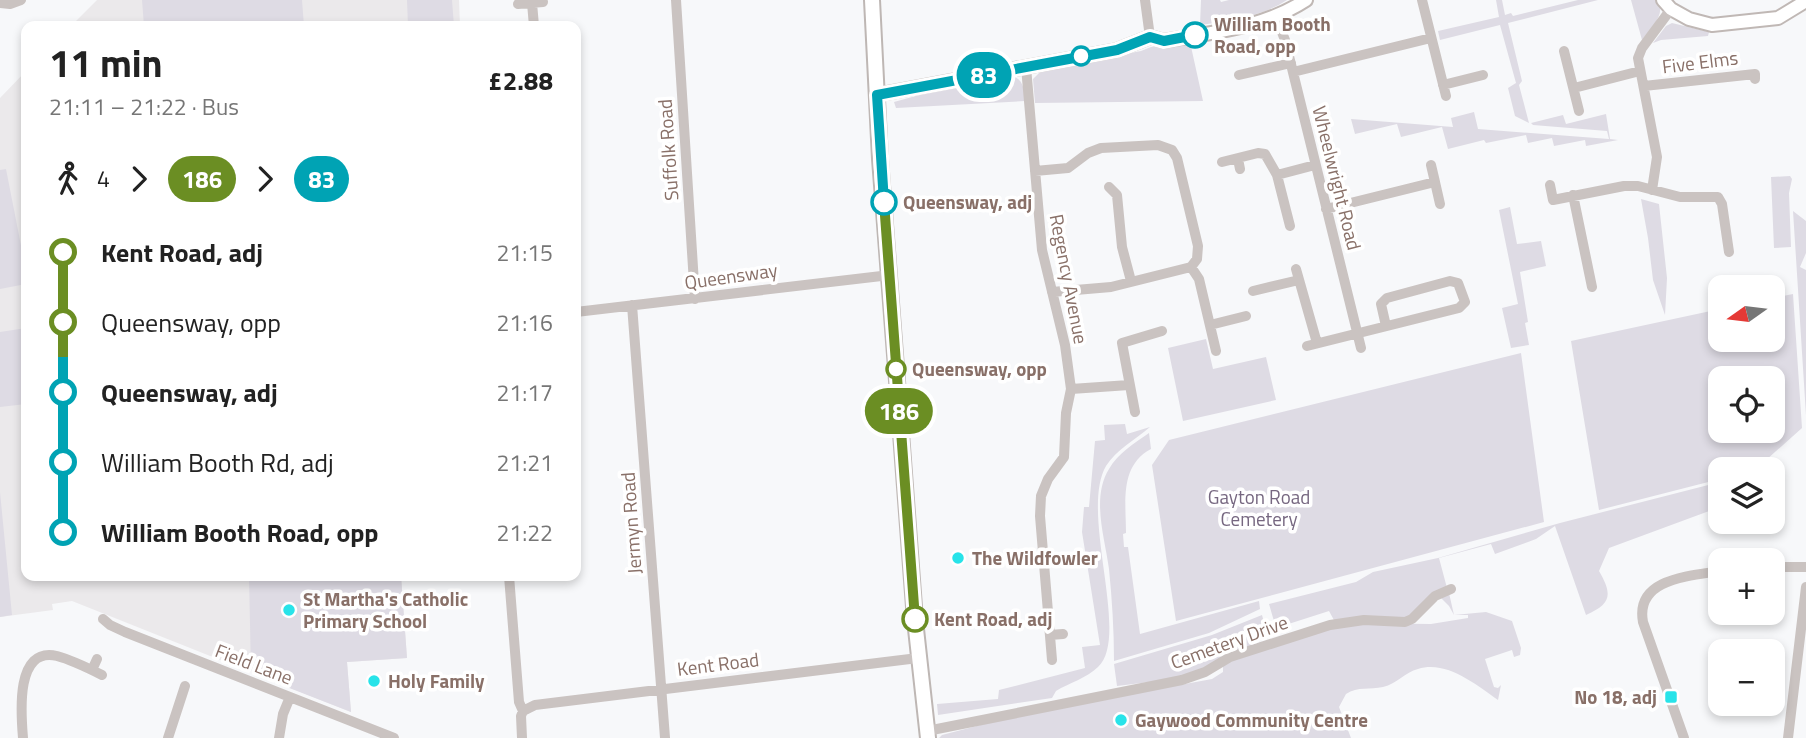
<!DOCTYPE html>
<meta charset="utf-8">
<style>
body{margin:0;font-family:"Titillium Web",sans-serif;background:#f2f2f2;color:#222;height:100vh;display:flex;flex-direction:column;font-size:26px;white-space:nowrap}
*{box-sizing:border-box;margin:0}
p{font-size:23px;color:#767676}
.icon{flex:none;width:38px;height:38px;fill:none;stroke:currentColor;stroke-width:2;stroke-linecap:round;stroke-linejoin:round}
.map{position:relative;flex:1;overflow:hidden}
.drawer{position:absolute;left:21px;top:21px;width:560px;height:560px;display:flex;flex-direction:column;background:#fff;border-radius:14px;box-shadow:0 4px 10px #0003}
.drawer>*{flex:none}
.badge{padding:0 14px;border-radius:23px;font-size:24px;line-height:46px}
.needle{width:46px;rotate:256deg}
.fabs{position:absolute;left:1708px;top:275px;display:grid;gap:14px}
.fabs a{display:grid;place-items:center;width:77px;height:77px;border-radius:14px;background:#fff;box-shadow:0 4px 10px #0003;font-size:35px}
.map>.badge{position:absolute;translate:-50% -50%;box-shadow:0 0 0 4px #fff}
.legs{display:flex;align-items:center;gap:10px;height:77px;padding:0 28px;font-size:23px}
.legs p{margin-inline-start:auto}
.head{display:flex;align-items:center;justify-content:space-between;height:119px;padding:0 28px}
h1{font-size:38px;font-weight:700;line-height:52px}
ul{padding:0 28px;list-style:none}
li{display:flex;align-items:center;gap:24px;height:70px;font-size:26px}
li i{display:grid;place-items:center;width:10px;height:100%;margin:0 9px;background:currentColor}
li i::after{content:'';width:18px;height:18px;margin:-9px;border:5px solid;border-radius:50%;background:#fff}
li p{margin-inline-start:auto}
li:first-child i{background:linear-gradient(#0000 50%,currentColor 0)}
li:last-child i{background:linear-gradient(currentColor 50%,#0000 0)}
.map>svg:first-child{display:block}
.built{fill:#ebe9eb}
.green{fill:#dedbe4;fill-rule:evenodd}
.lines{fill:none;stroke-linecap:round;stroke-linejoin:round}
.secondary-casing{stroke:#c0b8b5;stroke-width:16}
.primary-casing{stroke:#beb7b4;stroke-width:18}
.street{stroke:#cac3c1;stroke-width:10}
.secondary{stroke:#fff;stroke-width:12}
.primary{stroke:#fff;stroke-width:14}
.line-1-casing{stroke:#fff;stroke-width:16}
.line-2-casing{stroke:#fff;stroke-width:16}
.line-1{stroke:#6b8e23;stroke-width:10}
.line-2{stroke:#00a3b4;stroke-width:10}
.stop-2-dot{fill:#fff;stroke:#00a3b4;stroke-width:3.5}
.stop-1-dot{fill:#fff;stroke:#6b8e23;stroke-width:3.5}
.poi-dot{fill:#28e3e9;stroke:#fff;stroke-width:2.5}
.labels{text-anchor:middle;stroke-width:7;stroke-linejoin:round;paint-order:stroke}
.stop-label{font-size:19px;font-weight:bold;fill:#897068;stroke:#fff;text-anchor:start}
.street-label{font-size:19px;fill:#897068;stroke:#fff}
.park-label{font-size:19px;fill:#766780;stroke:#fff}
.poi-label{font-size:19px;font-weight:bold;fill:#897068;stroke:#fff;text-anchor:start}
</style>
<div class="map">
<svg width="1806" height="738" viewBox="0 0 1806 738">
<rect width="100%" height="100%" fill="#f7f8fa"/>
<path class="built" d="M97,0h362l1,26h-389z
M26,71v505h375l6,82 -60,4 4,50 -279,-111 -20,3 1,6 -53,7v-519z"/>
<path class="green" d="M142,0h160l2,26h-160z
M407,0h45l2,26h-46z
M1201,0h19l1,2 8,-2h58c-26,17 -57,20 -87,25z
M1496,0h6l3,15 6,-2 2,3 65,-16h20l-90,23 14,58 -3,4 10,38 -14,-7 -7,-28 8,-5 -16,-58 -60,15 -2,-9 61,-14z
M1631,0h27c8,15 -7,28 -16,40z
M1672,23l37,9 -1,4 -47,4 -8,3 13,-17z
M1190,42l13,59 -168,2 -2,-24 9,-9 99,-19 10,-4z
M1009,75c15,3 15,14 16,26l-129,7 -2,-6 47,-13z
M1474,112l4,17 131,10 -2,-8 -74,-6 -2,-2 32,-8 3,9 40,-10 4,25 8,1 -32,6 -1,-6 -31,6 -2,-8 -24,5 -2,-8 -40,8 -2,-3 -36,9 -6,-22 -41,10 -4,-13 -42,10 -4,-15 102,8 -2,-9z
M6,169l20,102v13l-26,5v-119z
M1790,176l2,3 -3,14 2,54 -17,1 -3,-71z
M1641,199l18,5 8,74 -2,37 -12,-35 -5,-42z
M1510,207l7,37 24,-3 5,25 -26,6 8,50 -3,1 4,22 -18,3 -9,-40 16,-4 -19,-94z
M1793,211l13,10v32l-6,14 6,3v145z
M1793,294l9,134 -46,41h-36v10l-121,31 -28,-169 149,-32v31h53v-42zM1720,378h53v52h-53z
M26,328v76l-26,3v-75z
M1206,339l7,30 53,-12 10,43 -93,21 -15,-73z
M1521,353l23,169 -368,99 -24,-156 17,-25z
M1125,424l2,10 23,-7c-14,12 -34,23 -44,39 -27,47 25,170 -8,201 -11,11 -29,16 -42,24l-4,7 -114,17 -1,-11 61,-5 1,-9 86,-22 -3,-21 18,-2 -18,-113 2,-25h5l6,-66 10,-1 -1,-15z
M1149,433l2,16c-32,17 -25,54 -25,84l-3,1 1,13h4l12,87 119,-33 1,8 -51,24 -95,28c0,-31 -2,-62 -5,-92 -4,-31 -18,-71 0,-100 9,-16 26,-26 40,-36z
M1720,482v25l-111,41 -10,23c14,24 12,33 -13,44l-31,-89 -19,13 -41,15 -4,-10 -52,14 8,30 -38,30 -74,4 -6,-11 -53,17 -7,-24 87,-22 17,-10 65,-14 122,-35z
M0,492l12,123 -12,2z
M249,576h152l6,82 -60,4 4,50 -100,-39z
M1449,593l5,22 32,-3 26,9 9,27 -1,7 -6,2 -2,-7 -27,9 9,28 4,1 3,-3 -3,15c-22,-15 -51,-40 -80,-31 -13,3 -21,15 -35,18 -13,3 -25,-1 -37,7l-7,13 12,31h-412l3,-3 81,-21 189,-35 11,-7v-7l8,-5 115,-37 85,1 37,-6v-3h-14l-5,-9 -8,-8z
M1262,615l5,19 -9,9 -76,35 -65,8 -3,-22 98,-29z"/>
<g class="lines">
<defs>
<path id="secondary" d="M1663,0l8,9 18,10 23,6 66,-7 28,-17
M876,95l241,-45 33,-13 14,4c50,-9 99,-13 142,-41"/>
<path id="primary" d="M872,0l8,159 20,261 15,200 13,118"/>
</defs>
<use href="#secondary" class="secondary-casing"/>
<use href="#primary" class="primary-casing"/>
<path class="street" d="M676,0l19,299
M1145,0l5,37
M1422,0l24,96
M0,3l10,1 11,-4
M532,3l2,23
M518,4l25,-2
M1276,17l9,23 76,308
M1564,51l15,60
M1026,67l16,183 23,95 6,44 -5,24 -2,44 -16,22 -7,17 -1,20 12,144
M1293,72l138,-34
M1239,75l52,-12
M1443,85l40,-10
M1644,86l111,-12v5
M1574,88l66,-17
M1238,159l2,10
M1222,162l36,-9 7,1 12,21 13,51
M1035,171l33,-3 20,-15 13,-5 57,-3 14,5 5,8 21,88 -1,13 -6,8 -80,20 -59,5
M1277,175l38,-10
M1435,182l5,22
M1550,185l3,15 71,-14h14l42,11h38l4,7 7,48
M1109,187l8,8 5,52 9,34
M1652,190l5,-33 -19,-99 4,-10 29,-39
M1573,195l19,92
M1326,209l109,-27 -4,-17
M1191,267l8,12 17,72
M1296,269l21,74
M1253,291l46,-11
M632,305l33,433
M576,312l314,-37
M1210,325l36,-9
M1307,346l152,-38 6,-6 -7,-19 -8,-2 -63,17 -6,6 5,22
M1071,389l58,-4
M1135,412l-13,-69 40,-12
M1773,567h33
M509,576l10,126 4,9 -2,5 1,22
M103,619l7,6 15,7 269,106
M1050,635l13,-1
M92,670l5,-11
M523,711l12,-6 383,-47
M927,731l255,-51 23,-8 25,-15 100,-32 34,-5 41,2 7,-3 23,-23 16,-7
M23,738c-2,-24 -8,-92 34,-82 15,4 31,12 45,19
M168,738l17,-52
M279,738l4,-24 7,-17
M1684,738l-41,-116c-8,-43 45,-46 77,-51
M1788,738l18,-151"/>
<use href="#secondary" class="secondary"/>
<use href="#primary" class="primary"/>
</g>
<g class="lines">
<defs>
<path id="line-1" d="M884,202l31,417"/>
<path id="line-2" d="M884,202l-7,-107 240,-45 33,-13 14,4 31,-6"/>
</defs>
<use href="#line-1" class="line-1-casing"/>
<use href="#line-2" class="line-2-casing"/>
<use href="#line-1" class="line-1"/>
<use href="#line-2" class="line-2"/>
</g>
<g class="stop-2-dot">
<circle cx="1195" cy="35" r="12"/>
<circle cx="1081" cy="56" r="9"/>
<circle cx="884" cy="202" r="12"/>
</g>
<g class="stop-1-dot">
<circle cx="896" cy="369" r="9"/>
<circle cx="915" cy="619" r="12"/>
</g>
<g class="poi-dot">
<circle cx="958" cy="558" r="7"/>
<circle cx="289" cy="610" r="7"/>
<circle cx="374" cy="681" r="7"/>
<rect x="1664" y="690" width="14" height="14" rx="3.5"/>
<circle cx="1121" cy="720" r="7"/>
</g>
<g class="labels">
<g class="stop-label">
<text x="1214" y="31">William Booth<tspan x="1214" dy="22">Road, opp</tspan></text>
<text x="903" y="209">Queensway, adj</text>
<text x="912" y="376">Queensway, opp</text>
<text x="934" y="626">Kent Road, adj</text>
</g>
<g class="street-label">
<text transform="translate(1700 62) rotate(-7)" y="7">Five Elms</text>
<text transform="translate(668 150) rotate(-94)" y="7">Suffolk Road</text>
<text transform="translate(1337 178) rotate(76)" y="7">Wheelwright Road</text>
<text transform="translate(731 276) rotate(-8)" y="7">Queensway</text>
<text transform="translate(1069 279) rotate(79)" y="7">Regency Avenue</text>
<text transform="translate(631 523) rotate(-94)" y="7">Jermyn Road</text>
<text transform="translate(1229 642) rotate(-20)" y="7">Cemetery Drive</text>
<text transform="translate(254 664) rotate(21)" y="7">Field Lane</text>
<text transform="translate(718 664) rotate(-7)" y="7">Kent Road</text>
</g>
<g class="park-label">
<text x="1259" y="504">Gayton Road<tspan x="1259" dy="22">Cemetery</tspan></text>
</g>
<g class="poi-label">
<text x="972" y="565">The Wildfowler</text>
<text x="303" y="606">St Martha's Catholic<tspan x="303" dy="22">Primary School</tspan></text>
<text x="388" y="688">Holy Family</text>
<text x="1657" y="704" text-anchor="end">No 18, adj</text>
<text x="1135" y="727">Gaywood Community Centre</text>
</g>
</g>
</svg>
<div class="fabs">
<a><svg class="needle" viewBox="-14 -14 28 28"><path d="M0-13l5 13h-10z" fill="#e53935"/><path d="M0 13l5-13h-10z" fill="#767676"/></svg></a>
<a><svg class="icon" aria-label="locate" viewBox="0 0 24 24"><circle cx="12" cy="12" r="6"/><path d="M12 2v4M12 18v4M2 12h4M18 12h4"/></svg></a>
<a><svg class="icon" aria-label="layers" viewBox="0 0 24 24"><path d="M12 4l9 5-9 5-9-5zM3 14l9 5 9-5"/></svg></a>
<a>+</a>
<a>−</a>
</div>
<b class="badge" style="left:899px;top:411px;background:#6b8e23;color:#fff">186</b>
<b class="badge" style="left:984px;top:75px;background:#00a3b4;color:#fff">83</b>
<section class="drawer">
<div class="head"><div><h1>11 min</h1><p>21:11 – 21:22 · Bus</p></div><b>£2.88</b></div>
<div class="legs"><svg class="icon" aria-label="walk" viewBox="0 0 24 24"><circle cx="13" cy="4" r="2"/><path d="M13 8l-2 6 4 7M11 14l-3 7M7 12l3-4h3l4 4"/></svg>4<svg class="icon" aria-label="forward" viewBox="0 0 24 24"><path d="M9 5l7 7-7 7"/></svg><b class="badge" style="background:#6b8e23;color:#fff">186</b><svg class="icon" aria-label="forward" viewBox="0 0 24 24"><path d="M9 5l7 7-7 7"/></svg><b class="badge" style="background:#00a3b4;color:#fff">83</b></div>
<ul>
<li><i style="color:#6b8e23"></i><b>Kent Road, adj</b><p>21:15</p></li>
<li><i style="color:#6b8e23"></i><span>Queensway, opp</span><p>21:16</p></li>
<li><i style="color:#00a3b4"></i><b>Queensway, adj</b><p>21:17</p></li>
<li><i style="color:#00a3b4"></i><span>William Booth Rd, adj</span><p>21:21</p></li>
<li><i style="color:#00a3b4"></i><b>William Booth Road, opp</b><p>21:22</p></li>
</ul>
</section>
</div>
